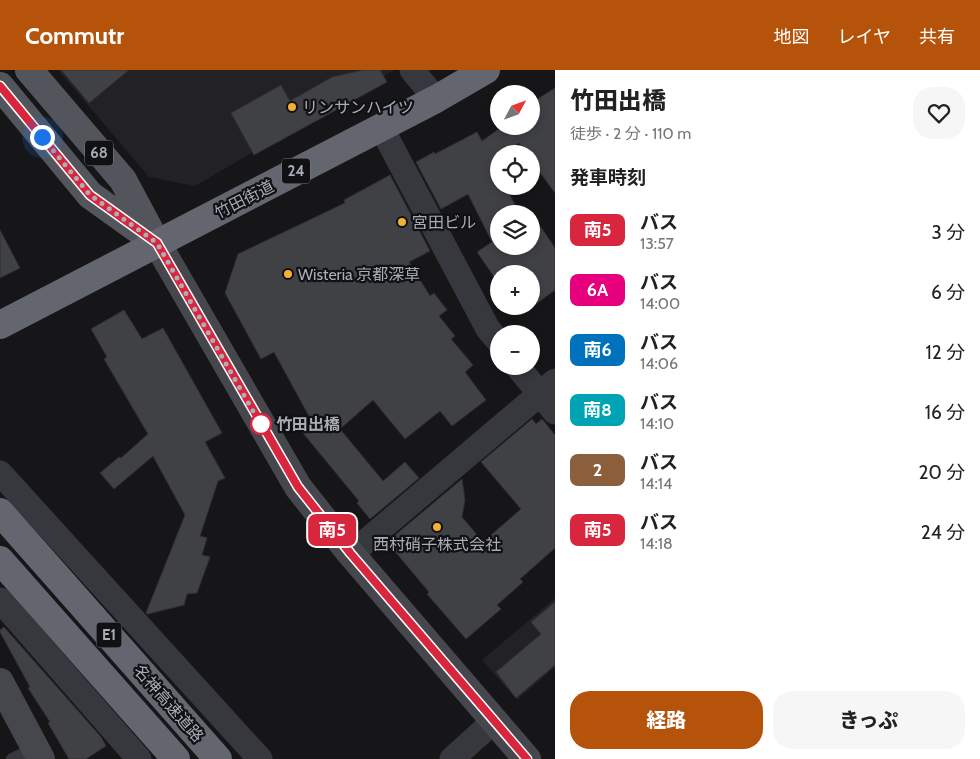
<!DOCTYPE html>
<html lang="ja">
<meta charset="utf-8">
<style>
body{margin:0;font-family:Cabin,"Noto Sans JP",sans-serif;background:#f6f6f6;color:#222;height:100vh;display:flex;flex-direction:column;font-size:19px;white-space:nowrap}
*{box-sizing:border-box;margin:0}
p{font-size:16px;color:#767676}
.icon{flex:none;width:28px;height:28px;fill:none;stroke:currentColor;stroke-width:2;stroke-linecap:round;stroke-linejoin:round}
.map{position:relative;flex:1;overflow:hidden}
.drawer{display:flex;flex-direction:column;background:#fff;width:425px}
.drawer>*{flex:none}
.badge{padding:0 10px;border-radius:8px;font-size:18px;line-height:32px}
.needle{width:32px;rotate:49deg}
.tools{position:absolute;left:490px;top:15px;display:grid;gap:10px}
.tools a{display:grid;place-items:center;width:50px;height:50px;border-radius:50%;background:#fff;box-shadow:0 2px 8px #0003;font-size:25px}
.you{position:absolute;width:25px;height:25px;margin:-12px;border:4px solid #fff;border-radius:50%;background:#1a73e8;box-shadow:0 0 0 8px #1a73e833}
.map>.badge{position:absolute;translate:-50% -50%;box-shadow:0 0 0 2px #fff}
h2{padding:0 15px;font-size:19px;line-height:45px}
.round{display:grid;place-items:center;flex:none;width:52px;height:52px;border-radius:20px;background:#f6f6f6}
.headline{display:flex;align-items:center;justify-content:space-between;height:85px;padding:0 15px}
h1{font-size:24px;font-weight:800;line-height:38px}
.primary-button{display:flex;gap:10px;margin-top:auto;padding:10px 15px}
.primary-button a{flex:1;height:58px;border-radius:20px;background:#b45309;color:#fff;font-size:20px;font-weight:800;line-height:58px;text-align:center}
.primary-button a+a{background:#f6f6f6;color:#222}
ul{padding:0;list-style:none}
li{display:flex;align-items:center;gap:15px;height:60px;padding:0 15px}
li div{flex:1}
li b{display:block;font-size:19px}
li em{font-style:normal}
li .badge{min-width:55px;font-weight:700;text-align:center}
header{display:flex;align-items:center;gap:30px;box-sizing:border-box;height:70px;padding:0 25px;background:#b45309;color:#fff}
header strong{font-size:24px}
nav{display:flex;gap:28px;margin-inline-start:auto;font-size:18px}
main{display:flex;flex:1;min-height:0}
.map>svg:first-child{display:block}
.built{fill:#222225}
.building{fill:#404145;stroke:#303034}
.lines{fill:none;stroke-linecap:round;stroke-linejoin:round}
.lane{stroke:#37383d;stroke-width:12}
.street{stroke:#37383d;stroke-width:25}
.secondary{stroke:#45474d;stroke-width:28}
.primary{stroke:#53555c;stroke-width:28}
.highway{stroke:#63666e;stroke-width:28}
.line-casing{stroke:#fff;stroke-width:11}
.line{stroke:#d7263d;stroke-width:8}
.walk{stroke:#a8adb8;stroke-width:5;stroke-dasharray:0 9}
.poi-dot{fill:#f2b134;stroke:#111113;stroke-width:2}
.stop-dot{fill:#fff;stroke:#d7263d;stroke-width:2.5}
.labels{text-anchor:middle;stroke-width:4.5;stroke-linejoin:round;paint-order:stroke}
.shield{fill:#111113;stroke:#7b7e86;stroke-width:1}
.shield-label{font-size:15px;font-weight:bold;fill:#a8adb8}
.poi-label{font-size:16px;fill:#a8adb8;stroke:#111113;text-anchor:start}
.street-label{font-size:16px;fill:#a8adb8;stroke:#111113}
.stop-label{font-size:16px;font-weight:bold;fill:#a8adb8;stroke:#111113;text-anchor:start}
</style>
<header>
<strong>Commutr</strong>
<nav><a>地図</a><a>レイヤ</a><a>共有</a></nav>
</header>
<main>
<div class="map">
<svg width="555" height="689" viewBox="0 0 555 689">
<rect width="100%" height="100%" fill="#161618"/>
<path class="built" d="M58,0h336l-199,116 -46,-9z
M555,528v69l-38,33 -35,-40z"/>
<path class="building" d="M61,0h68l-40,33z
M363,0h17l7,12 -133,73 -23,-42 50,-28 9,16 42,-24z
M555,18v105l-24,-33v-6h-4l-8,-11 -14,11h-6v4l-6,4 6,12v12h6l15,28h-21v32h32l1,-32 23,34v42l-34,25 -6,-9h16v-32h-32v10l-22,-32 15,-10 -24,-48 -27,15 -25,-47 18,-10 1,2 42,-22 5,9 21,-15h28v-23z
M390,105l40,76 -21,11 21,34 4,-3 13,17 -8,6 16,20 -4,3 22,26 -8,7 21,28 -34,26 -12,-15 -35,28 -32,-39 -33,29 43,52 22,-19 14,16 -49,41 -13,-16 2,-2 -61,-74 12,-9 -36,-66 -13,7 -36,-66 13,-39 107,-51 -1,-3z
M0,160l20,38 -20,10z
M124,240l18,29 21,-11 59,105 -17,9 20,36 -7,3 -18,55 7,2 -5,17 8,2 -13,36 -10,1 -3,11 -36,9 -2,-1 39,-98 -32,-59 -39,33 -14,-16 19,-16 2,1 27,-24 -44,-75 3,-2 -16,-28z
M532,349l4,5 6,-5 13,16v113l-35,31 3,3 -26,23 4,4 -35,30 -39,-45 2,-2 -42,-50 75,-63 3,21 -3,17 21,25 38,-33 -40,-47z
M555,532v63l-39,33 -20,-26 45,-38 -10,-12z
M4,557l97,110 5,9 -20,13h-17l-21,-36 2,-1 -22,-34 2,-1 -30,-55v-2z"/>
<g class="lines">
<path class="lane" d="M12,689l22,-11"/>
<path class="street" d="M412,0l24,29
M381,57l107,202 11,13
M517,296l38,46
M0,403l260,286
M351,484l204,-173
M0,530l139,159
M452,689l42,-38"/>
<path class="secondary" d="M157,173l141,244 53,67 176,205
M0,612l41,77"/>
<path class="primary" d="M29,0l94,110 31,58
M0,16l90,109 67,48"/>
<path class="highway" d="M0,255l436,-226 50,-29
M0,442l218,247
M0,490l176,199"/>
</g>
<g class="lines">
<defs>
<path id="line" d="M0,16l90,109 67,48 141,244 53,67 176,205"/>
</defs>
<use href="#line" class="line-casing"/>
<use href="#line" class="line"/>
<path class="walk" d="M42,67l48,58 67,48 104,182v-1"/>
</g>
<g class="poi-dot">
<circle cx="292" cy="37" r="5"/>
<circle cx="402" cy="152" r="5"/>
<circle cx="288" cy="204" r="5"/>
<circle cx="437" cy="457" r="5"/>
</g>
<circle class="stop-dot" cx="261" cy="354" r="10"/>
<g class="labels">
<g class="shield">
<rect x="85" y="70.5" width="28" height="25" rx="4"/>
<rect x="282" y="88.5" width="28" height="25" rx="4"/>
<rect x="96.5" y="552.5" width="25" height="25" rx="4"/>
</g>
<g class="shield-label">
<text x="99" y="88">68</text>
<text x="296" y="106">24</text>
<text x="109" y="570">E1</text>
</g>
<g class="poi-label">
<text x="302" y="43">リンサンハイツ</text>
<text x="412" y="158">宮田ビル</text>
<text x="298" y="210">Wisteria 京都深草</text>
<text x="437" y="480" text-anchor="middle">西村硝子株式会社</text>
</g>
<g class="street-label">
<text transform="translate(244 129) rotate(-27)" y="6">竹田街道</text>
<text transform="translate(169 633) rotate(49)" y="6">名神高速道路</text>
</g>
<g class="stop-label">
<text x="276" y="360">竹田出橋</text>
</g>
</g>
</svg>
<div class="tools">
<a><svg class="needle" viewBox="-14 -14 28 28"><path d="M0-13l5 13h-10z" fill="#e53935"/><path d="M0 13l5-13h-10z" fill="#767676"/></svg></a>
<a><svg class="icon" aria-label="locate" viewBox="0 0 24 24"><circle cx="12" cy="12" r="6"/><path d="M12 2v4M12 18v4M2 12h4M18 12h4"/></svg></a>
<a><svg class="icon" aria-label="layers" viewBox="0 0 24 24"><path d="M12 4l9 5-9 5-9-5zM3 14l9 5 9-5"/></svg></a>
<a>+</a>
<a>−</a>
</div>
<div class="you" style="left:42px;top:67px"></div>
<b class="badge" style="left:332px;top:460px;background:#d7263d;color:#fff">南5</b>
</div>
<section class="drawer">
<div class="headline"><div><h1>竹田出橋</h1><p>徒歩 · 2 分 · 110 m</p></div><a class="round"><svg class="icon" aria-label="heart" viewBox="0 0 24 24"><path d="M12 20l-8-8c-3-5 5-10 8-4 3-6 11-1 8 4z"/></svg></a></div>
<h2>発車時刻</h2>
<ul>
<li><span class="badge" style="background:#d7263d;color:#fff">南5</span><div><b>バス</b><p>13:57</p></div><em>3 分</em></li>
<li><span class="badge" style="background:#e6007e;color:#fff">6A</span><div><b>バス</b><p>14:00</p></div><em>6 分</em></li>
<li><span class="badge" style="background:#0072bc;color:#fff">南6</span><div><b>バス</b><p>14:06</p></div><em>12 分</em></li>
<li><span class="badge" style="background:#00a3b4;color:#fff">南8</span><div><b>バス</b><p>14:10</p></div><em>16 分</em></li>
<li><span class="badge" style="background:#8b5e3c;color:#fff">2</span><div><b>バス</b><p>14:14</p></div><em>20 分</em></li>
<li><span class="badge" style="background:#d7263d;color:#fff">南5</span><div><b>バス</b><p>14:18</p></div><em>24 分</em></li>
</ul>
<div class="primary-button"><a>経路</a><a>きっぷ</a></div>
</section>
</main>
